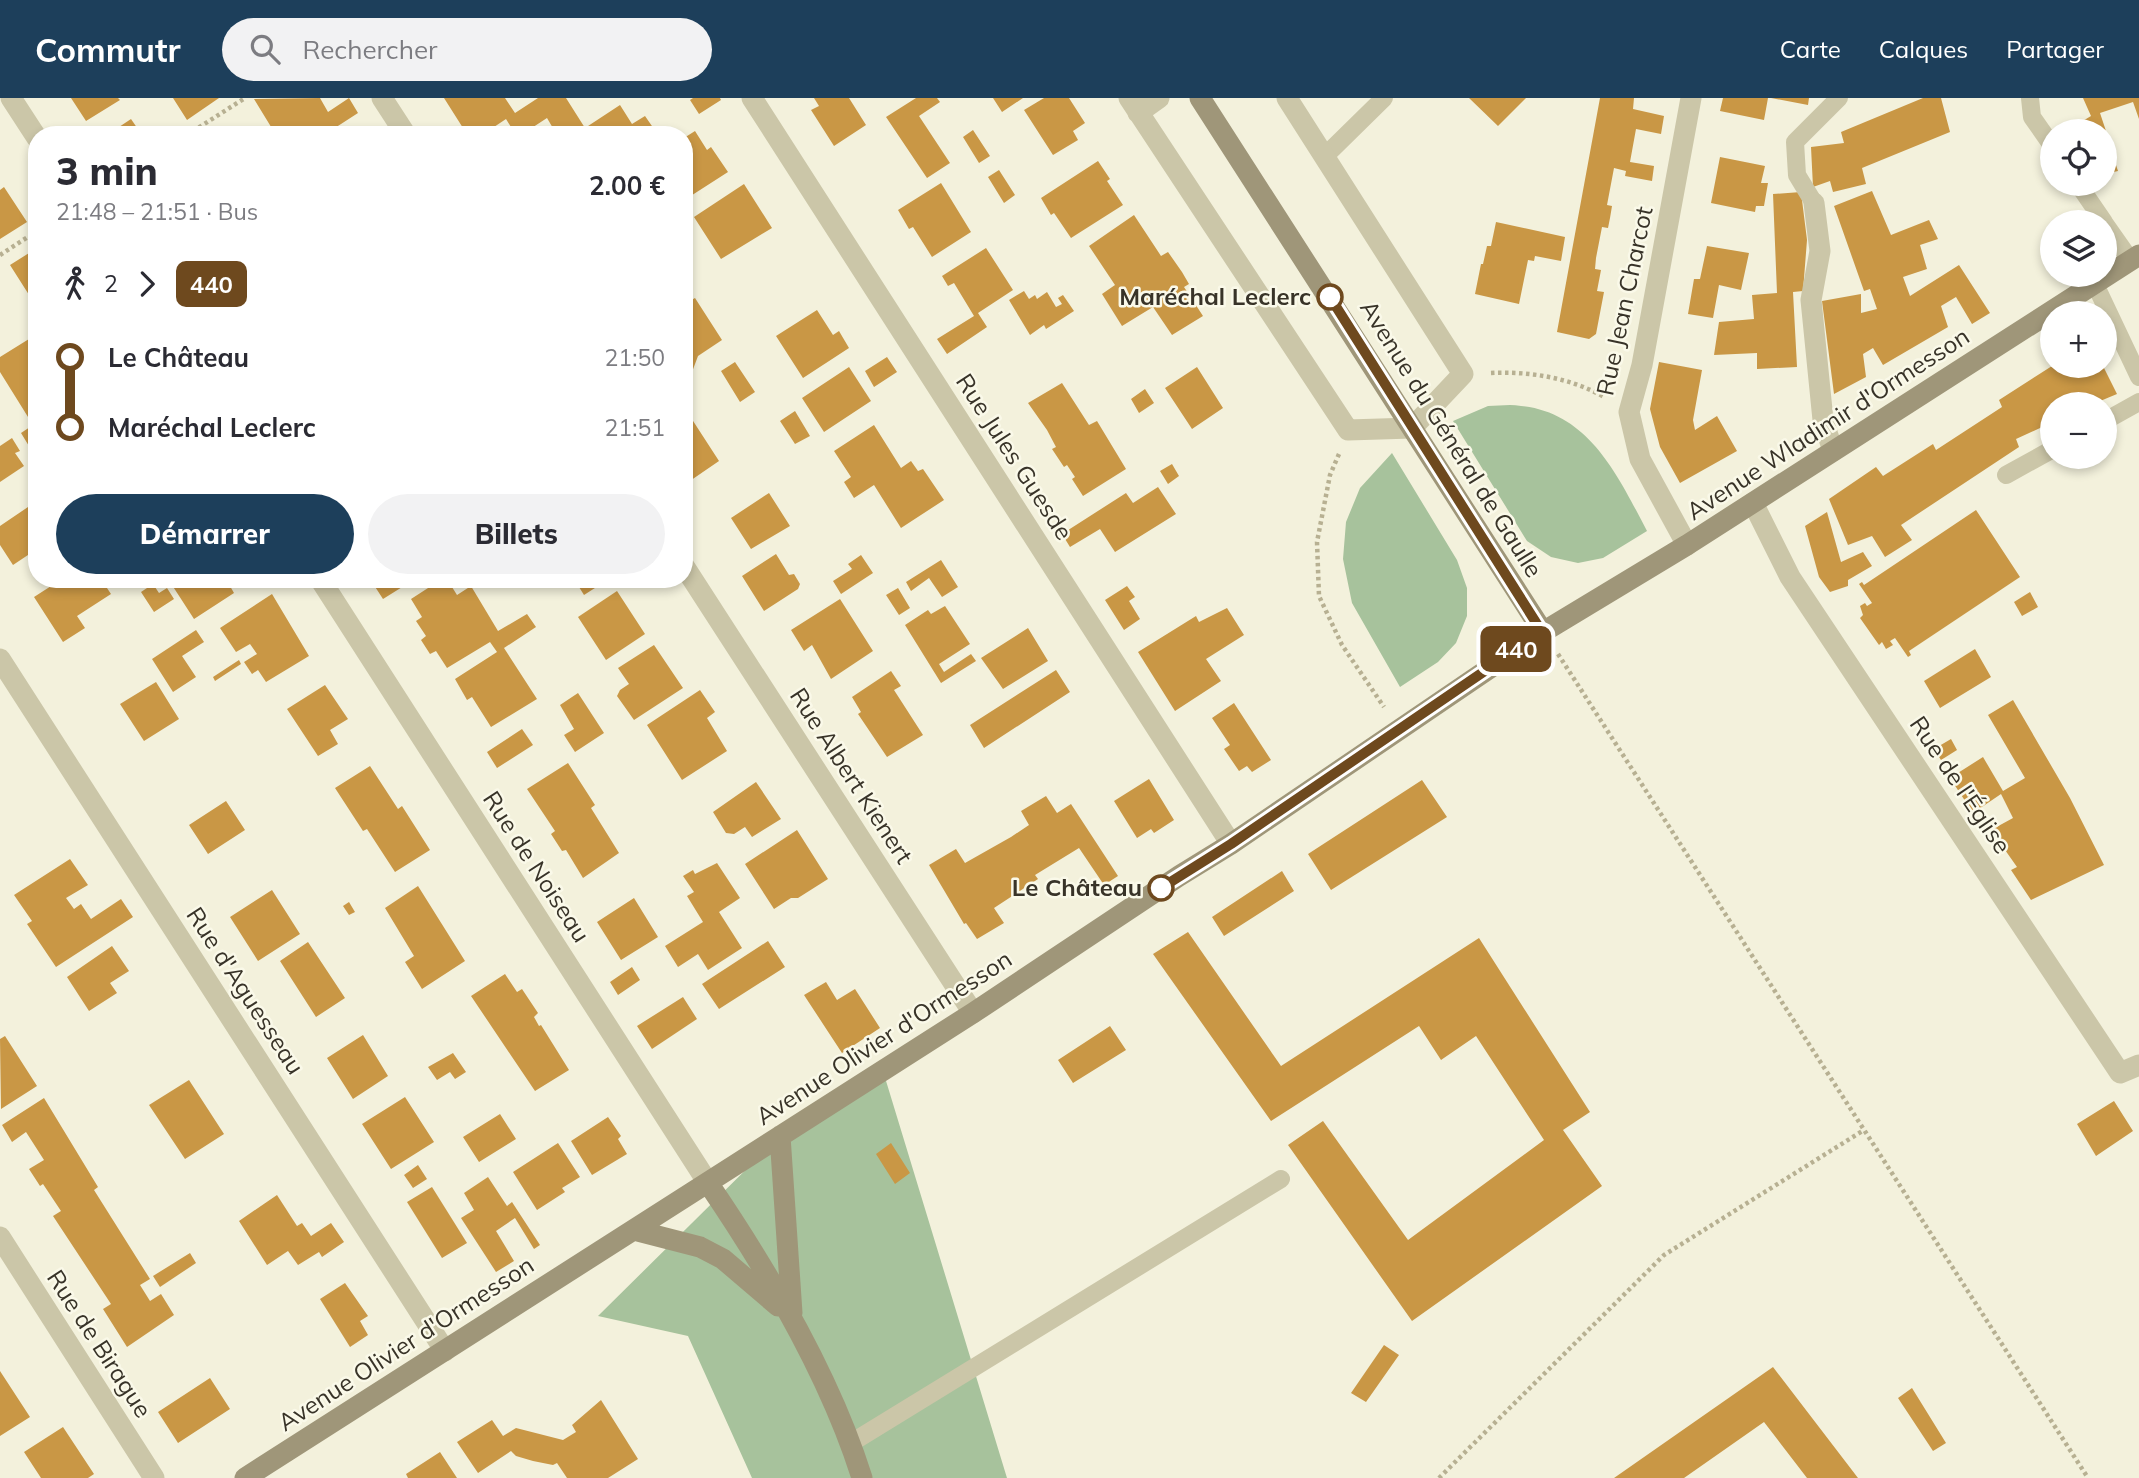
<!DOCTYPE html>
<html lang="fr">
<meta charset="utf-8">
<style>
body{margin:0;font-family:Mulish,sans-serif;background:#f2f2f3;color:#2b2b33;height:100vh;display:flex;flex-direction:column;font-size:26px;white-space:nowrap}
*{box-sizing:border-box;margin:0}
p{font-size:23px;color:#7c7c81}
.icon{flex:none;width:38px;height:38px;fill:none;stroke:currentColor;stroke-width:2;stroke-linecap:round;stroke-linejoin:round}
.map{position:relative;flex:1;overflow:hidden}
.sheet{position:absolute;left:28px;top:28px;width:665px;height:462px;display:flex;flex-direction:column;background:#fff;border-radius:28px;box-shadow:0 4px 10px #0003}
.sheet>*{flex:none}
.badge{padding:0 14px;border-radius:10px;font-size:24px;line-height:46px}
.buttons{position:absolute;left:2040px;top:21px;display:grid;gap:14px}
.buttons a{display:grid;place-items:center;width:77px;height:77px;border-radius:50%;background:#fff;box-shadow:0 4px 10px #0003;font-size:35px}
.map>.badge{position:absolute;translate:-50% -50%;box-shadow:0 0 0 4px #fff}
.legs{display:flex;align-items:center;gap:10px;height:77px;padding:0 28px;font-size:23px}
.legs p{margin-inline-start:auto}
.summary{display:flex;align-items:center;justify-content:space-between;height:119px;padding:0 28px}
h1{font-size:38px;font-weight:800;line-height:52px}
.action{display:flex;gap:14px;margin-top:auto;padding:14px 28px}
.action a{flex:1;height:80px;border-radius:42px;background:#1d3f5b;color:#fff;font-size:28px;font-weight:800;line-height:80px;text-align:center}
.action a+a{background:#f2f2f3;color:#2b2b33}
ul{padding:0 28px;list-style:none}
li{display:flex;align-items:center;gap:24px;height:70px;font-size:26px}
li i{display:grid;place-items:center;width:10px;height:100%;margin:0 9px;background:currentColor}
li i::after{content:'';width:18px;height:18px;margin:-9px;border:5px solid;border-radius:50%;background:#fff}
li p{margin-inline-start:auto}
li:first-child i{background:linear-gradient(#0000 50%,currentColor 0)}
li:last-child i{background:linear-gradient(currentColor 50%,#0000 0)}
header{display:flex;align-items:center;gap:42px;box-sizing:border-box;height:98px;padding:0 35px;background:#1d3f5b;color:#fff}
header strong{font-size:33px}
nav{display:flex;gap:38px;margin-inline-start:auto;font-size:24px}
.search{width:490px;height:63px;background:#f2f2f3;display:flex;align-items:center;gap:18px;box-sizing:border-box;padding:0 24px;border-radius:38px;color:#7c7c81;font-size:26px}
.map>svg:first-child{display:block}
.green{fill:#a7c29c}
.building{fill:#c99745}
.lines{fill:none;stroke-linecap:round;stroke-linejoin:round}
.path{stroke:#b7b092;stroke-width:4.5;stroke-dasharray:3.5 3.5;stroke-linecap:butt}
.lane{stroke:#cbc6a8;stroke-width:18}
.street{stroke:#cbc6a8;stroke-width:21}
.secondary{stroke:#9f9679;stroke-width:21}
.line-1-casing{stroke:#fff;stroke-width:16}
.line-1{stroke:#6e491e;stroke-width:10}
.stop-1-dot{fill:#fff;stroke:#6e491e;stroke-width:3.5}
.labels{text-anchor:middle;stroke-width:5;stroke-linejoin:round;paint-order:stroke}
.stop-label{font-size:24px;font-weight:bold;fill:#383328;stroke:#faf9e9;text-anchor:end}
.street-label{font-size:24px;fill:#383328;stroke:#faf9e9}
</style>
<header>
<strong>Commutr</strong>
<div class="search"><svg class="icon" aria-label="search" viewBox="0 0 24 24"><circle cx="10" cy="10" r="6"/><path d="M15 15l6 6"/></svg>Rechercher</div>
<nav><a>Carte</a><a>Calques</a><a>Partager</a></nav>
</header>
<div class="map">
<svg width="2139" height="1380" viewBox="0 0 2139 1380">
<rect width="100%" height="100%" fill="#f3f1dc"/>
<path class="green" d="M1488,308c11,0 22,-2 33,0 69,7 98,72 126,125l-44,27 -25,5 -27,-6 -24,-16 -74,-120z
M1392,355l65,107 10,28v28l-11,27 -18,19 -38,25 -48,-84 -9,-44 3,-37 14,-34z
M883,973l124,407h-255l-64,-142 -90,-20 182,-180z"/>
<path class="building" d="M71,0h47l2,2 -34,21z
M173,0h46l-32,22z
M320,0l8,14 21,-14 9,15 -34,22h-48l-22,-36z
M444,0h61l10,15 23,-15h28l19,30 35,-23 12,19 13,-8 9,13 -8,6h-89l-10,-17 -26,17h-5l-10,-16 -24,16h-11l-4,-6 -4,-1z
M693,0h27l1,2 -22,14 -9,-14z
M814,0h35l17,27 -32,21 -23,-36 8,-4z
M916,0h21l3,4 -21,14 31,47 -23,15 -41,-61z
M993,0h30l-21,14z
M1044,0h25l16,25 -12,8 5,9 -25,15 -29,-45z
M1469,0h57l-28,28z
M1600,0h34l-1,11 31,7 -3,18 -25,-5 -6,33 24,4 -2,15 -27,-5 1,-5 -12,-3 -7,37 5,1 -2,12 -2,10 -6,-1 -6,31 -1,11 6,1 -4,21 7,1 -8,42 -7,5 -32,-7z
M1723,0h45l-4,22 -44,-9z
M1771,0h38l-1,7z
M1923,0h18l9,34 -88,36 4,16 -33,8 -3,-11 -17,6 -2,-40 33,-4 -3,-11z
M2083,0h56v21l-6,-17 -33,11 6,18h-40l25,-15z
M131,21l11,16h-35z
M973,32l17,26 -11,7 -16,-26z
M695,33l12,19 4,-3 17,25 -42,27 -2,-3v-58z
M2105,34l13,39 -13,3z
M1720,59l45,9 -4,17h7l-4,23h-8l-1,6 -44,-9z
M1098,63l12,18 -3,2 16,24 -52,33 -17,-25 -3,2 -10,-17z
M999,72l16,25 -11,8 -16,-26z
M941,85l30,49 -39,25 -19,-30 -4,2 -11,-19z
M744,86l28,44 -51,31 -27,-42z
M4,89l23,35 -27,17v-49z
M1872,93l19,44 38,-15 9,19 -18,6 7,24 -24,8 7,19 49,-31 31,48 -18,11 -16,-27 -15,9 7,21 -65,38 -10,-17 -10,6 3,23 -32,17 -12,-93 39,-7v19l16,-4 -7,-20 -6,2 -30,-85z
M1801,94l6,48 -4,51 -10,1 4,75 -40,2v-16l-43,2 5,-33 35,-3 -2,-24 25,-2 -4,-99z
M1134,117l27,41 7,-4 14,20 7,12 -5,3 19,29 -31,19 -19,-28 -31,19 -20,-32 13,-9 -26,-39z
M1496,124l69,15 -4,24 -26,-5 -1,5 -6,-1 -9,44 -44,-10 6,-30h2l4,-18h4z
M1707,148l42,7 -8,37 -22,-5 -6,33 -25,-4 6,-35h6z
M37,150v46l-6,4 -21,-33z
M986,150l27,42 -35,23 9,14 -40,27 -10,-15 37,-23 -20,-33 -6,3 -6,-10z
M1024,193l5,8 6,-4 2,4 10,-7 9,15 6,-3 -4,-6 5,-3 11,16 -28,18 -2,-4 -14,10 -21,-35z
M695,200l27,42 -24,16 -6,16 -8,4v-72z
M817,212l16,25 6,-4 10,17 -46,30 -27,-42z
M37,236v113l-5,4 -11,-18 12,-8 -33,-53v-15z
M887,259l10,15 -23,15 -9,-16z
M735,264l20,30 -15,10 -19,-31z
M1659,264l43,8 -9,50 2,10 22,-14 20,35 -57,32 -20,-36 -10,-38z
M2052,268h51l14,28 -24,10h-40v18l-37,17 3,8 -118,78 11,15 -27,17 -13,-21 -24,9 -19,-46 47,-32 7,9 50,-32 3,6 66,-43 -3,-7z
M849,269l22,34 -47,31 -22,-34z
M1197,269l26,41 -31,21 -27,-41z
M1062,285l27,42 8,-4 29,48 -43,27 -11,-17 3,-2 -8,-12 -3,2 -12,-18 4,-2 -9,-17 -19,-27z
M1145,291l9,14 -15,10 -8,-14z
M684,309l35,54 -35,24z
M795,313l15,25 -15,8 -15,-23z
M874,327l27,43 10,-7 7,10 5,-2 21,31 -43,28 -27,-43 -20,13 -10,-16 7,-5 -17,-26z
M12,340l8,13 -5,2 9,13 -24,16v-36z
M1172,366l7,12 -11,8 -8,-13z
M1158,389l18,27 -61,38 -15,-23 -30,18 -8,-13 64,-41 7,10z
M769,395l21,33 -39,23 -20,-31z
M28,409l9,13v29l-24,16 -13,-20v-19z
M1976,412l44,67 -111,74 2,4 -3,2 -13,-19 -5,3 3,4 -7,4 -4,-7 -3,3 -19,-27 3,-3 -3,-9 5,-3 2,3 5,-3 -13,-19 3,-2 2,3z
M1827,414l14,50 22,-10 9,14 -24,14v6l-18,6 -11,-15 -14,-51z
M776,456l13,21 5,-1 6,10 -2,5 -34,22 -22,-35z
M861,457l12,18 -32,21 -8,-13 19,-12 -4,-5z
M941,462l17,27 -16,10 -13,-19 -18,13 -5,-9z
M62,481h39l10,15 -34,22 8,12 -22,14 -29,-45z
M180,481h46l8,14 -40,26 -22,-34z
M370,481h45l-32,20z
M442,481h5l10,16 14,-9 27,45 29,-17 9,13 -32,21 33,51 -46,28 -19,-30 -5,3 -12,-21 42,-27 -7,-10 -43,26 -11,-17 -6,3 -9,-14 5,-4 -10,-15 6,-4 -11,-18z
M574,481h35l-25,16z
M153,486l6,9 8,-5 7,11 -20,13 -13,-20z
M1127,488l8,11 -6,4 11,18 -16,11 -19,-30z
M898,490l12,20 -11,7 -13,-20z
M617,493l28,43 -39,26 -28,-43z
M2030,494l8,15 -16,9 -8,-14z
M272,496l37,62 -43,26 -8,-12 -6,4 -8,-12 13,-8 -7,-10 -14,8 -16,-24z
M840,501l33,52 -42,28 -19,-34 -8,6 -13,-21z
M945,508l25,38 -31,20 5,8 27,-18 5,7 -35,22 -36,-58 23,-15 3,4z
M1227,510l17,27 -38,24 15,22 -46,30 -37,-59 58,-36 3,6z
M1028,530l20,33 -45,28 -22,-31z
M196,532l8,12 -22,14 14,21 -23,15 -21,-33z
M654,547l29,43 -49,32 -17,-24 3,-6 9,-6 -11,-16z
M1975,551l16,28 -51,31 -16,-27z
M239,562l2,4 -26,17 -2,-4z
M1056,572l14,22 -86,56 -14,-23z
M891,573l10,15 -7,4 29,45 -36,22 -29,-43 3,-2 -9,-15z
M156,584l23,37 -35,22 -24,-37z
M325,587l23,34 -18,11 8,14 -20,12 -31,-47z
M700,592l15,22 -8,6 20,33 -45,29 -35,-55z
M578,595l26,40 -29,19 -11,-17 10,-6 -14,-24z
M2013,602l57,98 34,67 -73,35 -20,-30 6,-3 -26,-37 22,-12 -12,-24 -28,19 -23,-35 33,-21 20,34 22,-13 -37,-63z
M1234,605l37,57 -19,12 -5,-6 -8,5 -15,-22 6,-4 -18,-27z
M522,631l11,16 -36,23 -10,-16z
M1951,641l6,11 -16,10 -7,-11z
M568,665l27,42 -4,3 28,45 -36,25 -17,-28 -4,1 -11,-17 4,-3 -28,-42z
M370,668l28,43 4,-3 28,44 -35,22 -28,-43 -4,2 -28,-43z
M1149,681l25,41 -20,13 -3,-4 -14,9 -23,-37z
M1422,682l25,37 -116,73 -23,-36z
M756,684l25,37 -29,18 -7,-10 -11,7 -8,-1 -13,-21z
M1046,698l11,17 14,-9 47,72 -14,9 -25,-37 -44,27 3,4 -44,29 10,15 -27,16 -11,-16 -2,1 -35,-59 27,-16 9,14 46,-26 18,-12 -8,-14z
M226,703l19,29 -37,24 -19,-29z
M797,732l31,49 -30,19h-7l-17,11 -29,-45z
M70,761l18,26 -22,13 8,11 7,-5 10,15 30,-20 12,18 -77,50 -29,-43 5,-3 -18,-26z
M717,765l23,35 -21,14 23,36 -34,22 -10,-16 -20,13 -13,-21 38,-24 -16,-26 7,-4 -11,-16 10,-6 2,4z
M1282,773l12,20 -70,45 -12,-19z
M418,788l47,75 -43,28 -17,-27 9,-6 -29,-48z
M272,792l28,44 -42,27 -28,-44z
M634,800l24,39 -37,23 -24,-38z
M349,804l6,10 -6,3 -6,-9z
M1188,834l93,134 198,-128 111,174 -27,18 39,56 -190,135 -124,-176 35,-24 85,119 136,-100 -68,-104 -35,24 -22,-34 -148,95 -118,-167z
M768,843l17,26 -66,42 -17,-25z
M308,844l37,56 -29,19 -36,-56z
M112,848l17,25 -19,12 7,10 -28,18 -22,-34z
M632,869l8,13 -22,15 -8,-13z
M505,876l12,18 5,-3 16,24 -4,4 5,9 2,-1 28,45 -34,21 -64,-95z
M826,884l11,18 18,-11 25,39 -38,25 -38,-58z
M683,899l14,22 -45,30 -15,-23z
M1110,928l16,24 -53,33 -15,-23z
M363,937l25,41 -35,23 -26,-41z
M5,938l32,50 -36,23 -1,-70z
M453,955l13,19 -11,7 -5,-7 -13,8 -9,-13z
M189,982l35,54 -39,25 -36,-54z
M405,999l29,45 -43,27 -29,-45z
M44,1000l54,89 -4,3 56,89 -10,6 10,16 11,-7 13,21 -47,32 -24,-38 8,-5 -58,-88 8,-5 -18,-27 -3,2 -11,-17 15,-9 -18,-28 -14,10 -10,-17z
M2114,1003l19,30 -37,25 -19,-32z
M500,1016l16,25 -37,23 -16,-25z
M608,1019l13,19 -3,3 9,15 -35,21 -21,-34z
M558,1045l22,34 -18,11 3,4 -28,18 -24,-38z
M891,1045l19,30 -15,11 -19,-30z
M418,1067l9,14 -14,9 -9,-13z
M488,1079l19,29 5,-4 28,43 -6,4 -19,-31 -19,13 18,30 -18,11 -35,-54 13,-8 -10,-17z
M432,1089l35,56 -25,15 -35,-56z
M277,1097l20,31 5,-3 9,13 20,-13 13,19 -22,15 -3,-5 -21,13 -10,-14 -21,14 -28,-44z
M190,1155l6,10 -36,24 -7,-11z
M345,1185l23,33 -8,5 8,14 -18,12 -30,-48z
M1384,1247l15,10 -33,47 -15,-9z
M1773,1269l85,111h-51l-43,-56 -80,56h-70z
M0,1273l30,46 -30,19z
M210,1280l20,31 -52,34 -20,-31z
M1912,1290l34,55 -13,8 -35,-53z
M601,1302l37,59 -30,19h-41l-10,-15 -4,2 -20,-4 -17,-5 -5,-5 -33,22 -21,-31 35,-22 11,16 13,-8 47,12 13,-8 -4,-7z
M63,1329l31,47 -6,4h-47l-17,-26z
M440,1354l17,26h-49l-2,-4z"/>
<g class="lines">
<path class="path" d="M187,37l58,-37
M0,157l37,-24
M1491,275c39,-2 80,5 113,24
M1339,356l-9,21 -13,67 2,54 23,49 42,62
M1558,556l530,824
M1439,1380l225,-223 200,-125"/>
<path class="lane" d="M2030,0l2,19 21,30
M1324,59l60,-59
M2078,86l26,38
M1814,105l-17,-28 -2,-33 44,-44
M2105,126l26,37
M2095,186l44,93
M2105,323l34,-19
M2006,377l47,-26
M851,1345l430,-264"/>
<path class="street" d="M11,0l26,40
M382,0l24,37
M752,0l479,746
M1129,0l219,332 64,-2 51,-54 -176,-276
M1138,15l21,-15
M1814,105l6,48 -9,49 12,120 10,31
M1753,405l37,74 330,496 19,-8
M1687,447l-47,-86 -11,-47 13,-47 49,-267
M684,468l289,447
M320,481l388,604
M0,561l445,692
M0,1139l154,241"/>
<path class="secondary" d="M1200,0l343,534
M780,1038l12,177
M708,1085c60,88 122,193 154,295
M634,1132l66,17 23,12 55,47
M245,1380l728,-465 206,-137 52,-32 312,-212 144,-87 452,-290"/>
</g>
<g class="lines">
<defs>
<path id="line-1" d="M1161,790l70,-44 311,-212 -212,-335"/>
</defs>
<use href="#line-1" class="line-1-casing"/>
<use href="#line-1" class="line-1"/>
</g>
<g class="stop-1-dot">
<circle cx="1330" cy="199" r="12"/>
<circle cx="1161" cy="790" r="12"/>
</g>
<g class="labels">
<g class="stop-label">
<text x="1311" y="207">Maréchal Leclerc</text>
<text x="1142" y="798">Le Château</text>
</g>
<g class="street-label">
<text transform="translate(1625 203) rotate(-78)" y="8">Rue Jean Charcot</text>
<text transform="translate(1828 326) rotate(-33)" y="8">Avenue Wladimir d'Ormesson</text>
<text transform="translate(1451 341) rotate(58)" y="8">Avenue du Général de Gaulle</text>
<text transform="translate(1014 359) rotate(57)" y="8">Rue Jules Guesde</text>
<text transform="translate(851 678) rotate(57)" y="8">Rue Albert Kienert</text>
<text transform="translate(1960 687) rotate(56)" y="8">Rue de l'Église</text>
<text transform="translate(536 769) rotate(57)" y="8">Rue de Noiseau</text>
<text transform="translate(245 893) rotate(57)" y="8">Rue d'Aguesseau</text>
<text transform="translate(884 940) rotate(-33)" y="8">Avenue Olivier d'Ormesson</text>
<text transform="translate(99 1246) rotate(57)" y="8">Rue de Birague</text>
<text transform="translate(406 1246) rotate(-33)" y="8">Avenue Olivier d'Ormesson</text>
</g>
</g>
</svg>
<div class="buttons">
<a><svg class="icon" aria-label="locate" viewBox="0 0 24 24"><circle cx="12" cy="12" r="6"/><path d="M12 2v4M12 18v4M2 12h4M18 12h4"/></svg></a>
<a><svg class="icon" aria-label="layers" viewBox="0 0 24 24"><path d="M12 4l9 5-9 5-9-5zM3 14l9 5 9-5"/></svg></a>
<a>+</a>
<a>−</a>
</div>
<b class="badge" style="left:1516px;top:551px;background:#6e491e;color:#fff">440</b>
<section class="sheet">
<div class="summary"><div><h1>3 min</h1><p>21:48 – 21:51 · Bus</p></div><b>2.00 €</b></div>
<div class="legs"><svg class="icon" aria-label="walk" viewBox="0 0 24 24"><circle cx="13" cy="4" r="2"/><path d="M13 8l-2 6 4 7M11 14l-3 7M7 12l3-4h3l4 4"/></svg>2<svg class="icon" aria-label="forward" viewBox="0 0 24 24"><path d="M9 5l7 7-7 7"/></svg><b class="badge" style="background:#6e491e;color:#fff">440</b></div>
<ul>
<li><i style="color:#6e491e"></i><b>Le Château</b><p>21:50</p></li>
<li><i style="color:#6e491e"></i><b>Maréchal Leclerc</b><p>21:51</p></li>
</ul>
<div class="action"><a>Démarrer</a><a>Billets</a></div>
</section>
</div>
